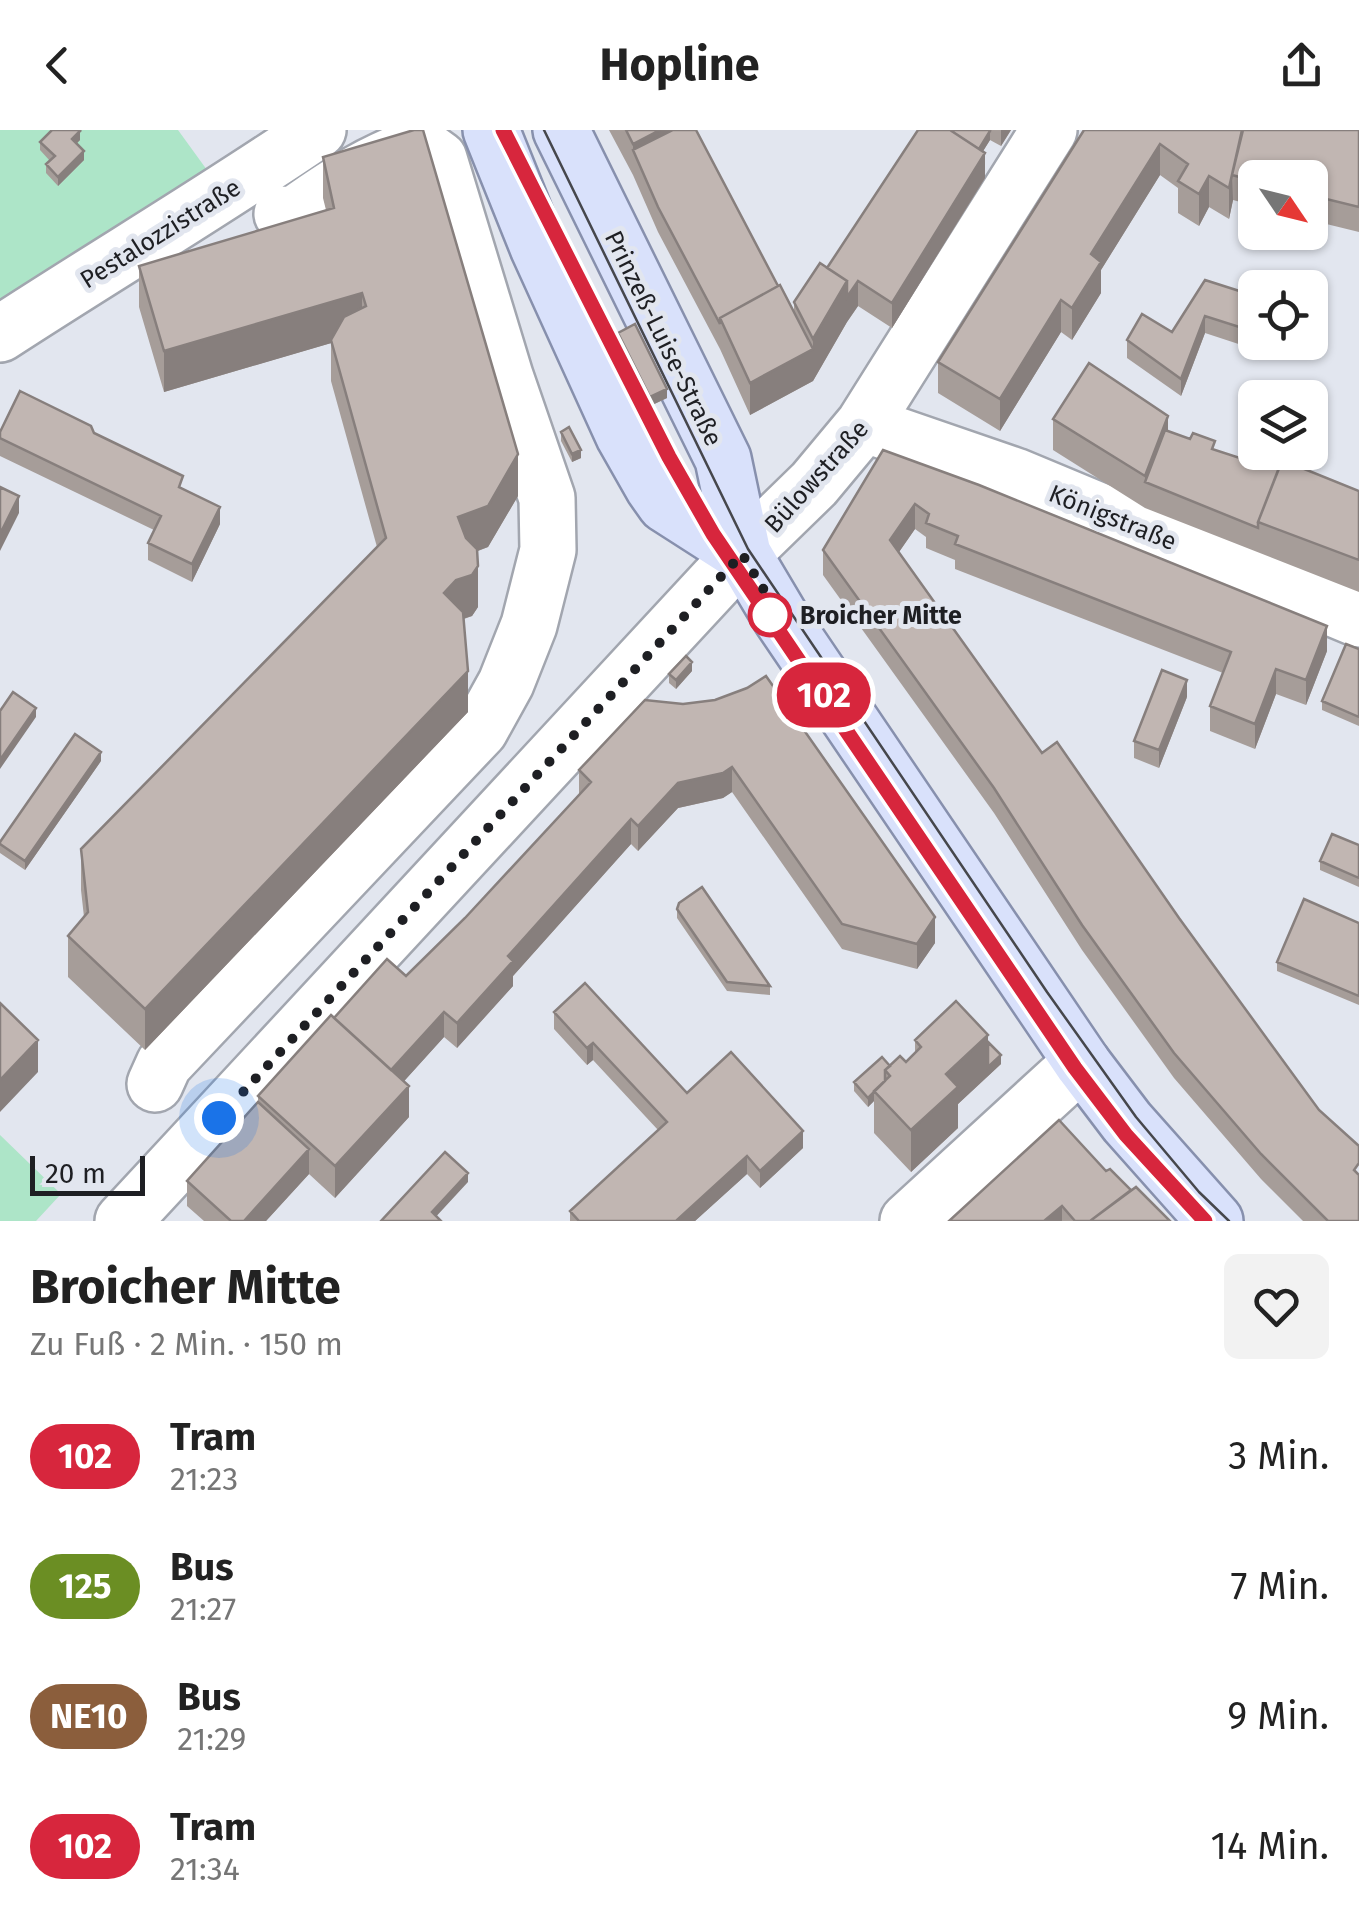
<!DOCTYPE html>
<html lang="de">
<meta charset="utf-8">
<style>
body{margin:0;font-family:"Fira Sans",sans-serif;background:#f2f2f2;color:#222;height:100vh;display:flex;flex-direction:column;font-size:38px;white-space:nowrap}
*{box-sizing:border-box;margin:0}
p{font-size:32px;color:#767676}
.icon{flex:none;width:55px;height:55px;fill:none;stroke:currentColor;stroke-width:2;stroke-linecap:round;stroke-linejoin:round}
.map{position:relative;height:1091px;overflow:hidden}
.sheet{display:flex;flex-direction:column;background:#fff;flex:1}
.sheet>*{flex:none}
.badge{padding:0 20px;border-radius:32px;font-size:35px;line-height:65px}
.needle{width:65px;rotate:125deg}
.tools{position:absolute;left:1238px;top:30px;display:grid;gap:20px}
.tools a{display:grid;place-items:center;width:90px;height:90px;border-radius:15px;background:#fff;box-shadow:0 2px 8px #0004;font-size:50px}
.scale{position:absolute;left:30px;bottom:25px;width:115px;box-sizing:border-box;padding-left:10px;border:5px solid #1e1f23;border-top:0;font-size:28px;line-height:35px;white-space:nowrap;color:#1e1f23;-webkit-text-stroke:8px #e2e6ef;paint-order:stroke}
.you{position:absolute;width:50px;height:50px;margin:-25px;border:8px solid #fff;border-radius:50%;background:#1a73e8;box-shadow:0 0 0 15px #1a73e833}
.map>.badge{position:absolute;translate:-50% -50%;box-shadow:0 0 0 5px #fff}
.round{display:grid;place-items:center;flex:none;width:105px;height:105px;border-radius:15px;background:#f2f2f2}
.headline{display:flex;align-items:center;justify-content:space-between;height:170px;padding:0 30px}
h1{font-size:48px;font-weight:700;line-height:75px}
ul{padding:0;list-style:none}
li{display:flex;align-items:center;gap:30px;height:130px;padding:0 30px}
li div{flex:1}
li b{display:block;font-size:38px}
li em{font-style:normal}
li .badge{min-width:110px;font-weight:700;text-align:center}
header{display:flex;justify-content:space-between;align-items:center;height:130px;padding:0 30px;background:#fff;font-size:45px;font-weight:700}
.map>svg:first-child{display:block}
.green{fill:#ade5c8}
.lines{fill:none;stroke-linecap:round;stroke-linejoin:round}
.minor-casing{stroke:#a2a6af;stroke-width:60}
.major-casing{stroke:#8790ad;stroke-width:60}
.minor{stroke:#fff;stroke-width:55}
.major{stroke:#d9e1fb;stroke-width:55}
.tram{stroke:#46474c;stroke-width:2.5}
.wall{fill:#a69d99}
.shaded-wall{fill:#877f7d}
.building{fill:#c1b6b2;stroke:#877f7d;stroke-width:2.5}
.line-casing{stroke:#fff;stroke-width:22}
.line{stroke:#d7263d;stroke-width:15}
.walk{stroke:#1e1f23;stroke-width:10;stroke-dasharray:0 18}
.stop-dot{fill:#fff;stroke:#d7263d;stroke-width:5}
.labels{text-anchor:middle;stroke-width:10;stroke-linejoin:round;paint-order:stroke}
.street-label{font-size:25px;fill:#1e1f23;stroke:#e2e6ef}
.stop-label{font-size:25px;font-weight:bold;fill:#1e1f23;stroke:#e2e6ef;text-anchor:start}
</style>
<header><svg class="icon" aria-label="back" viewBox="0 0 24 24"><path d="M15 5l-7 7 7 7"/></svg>Hopline<svg class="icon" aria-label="share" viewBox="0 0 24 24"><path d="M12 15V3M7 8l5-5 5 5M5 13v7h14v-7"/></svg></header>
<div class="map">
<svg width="1359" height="1091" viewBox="0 0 1359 1091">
<rect width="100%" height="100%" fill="#e2e6ef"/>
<path class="green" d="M0,0h178l29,40 -207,133z
M0,1005l61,59 -25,27h-36z"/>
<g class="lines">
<defs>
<path id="minor" d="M0,204c106,-69 214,-133 318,-204
M864,294l151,52 344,143
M155,954l9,-20 316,-334 26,-47 23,-58 19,-75 -1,-52 -42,-122 -66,-217 -19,-14c-49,16 -90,44 -132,74l-6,-5
M123,1091l611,-659 80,-78 50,-60 185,-294
M908,1091l167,-153 8,-4"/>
<path id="major" d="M491,0l47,117 86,189 29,51 12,17 78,50
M561,0l162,329 20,95 38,64 302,446 44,58 88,99"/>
</defs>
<use href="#minor" class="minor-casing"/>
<use href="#major" class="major-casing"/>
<use href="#minor" class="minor"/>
<use href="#major" class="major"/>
<path class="tram" d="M503,0l182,358 28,46 362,534 51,67 79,86
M544,0l204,419 299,443 89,125 63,75 30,29"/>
</g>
<path class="wall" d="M609,0h87l82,157 16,25v-10l33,-34 91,-138h93l-10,16 -11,-6 -7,11 2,27 -93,150 -34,-22 -11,16 -34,59 -63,34 -30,-66 -62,-117 -25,-57z
M1084,0h275v102l-49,-12v-42h-55v28l-22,-6 -4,19 -20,-12 -10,19 -21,-13v-25l-18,-13 -59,95v23l-29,47 -11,-8 -61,99 -62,-38v-31z
M80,10l-4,4 8,16 -26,26 -12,-13v-9l4,-3 -10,-11v-8z
M323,27l195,339 -30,51 -10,4v56l-6,9 -8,3 4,93 -323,338 -77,-73v-41l16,-19 -3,-27v-41l296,-302 -46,-166v-38l-167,49 -25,-85v-41l187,-56 -3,-12z
M1205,150l50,16v46h25l-5,14 -70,-23 -24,63 -54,-38v-18l45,-8z
M618,203l49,65 -17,8 -32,-64z
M1053,289l115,12 47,19 40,13 25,3 79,25v101l-214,-84 -92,-58z
M0,302l94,1 89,56 37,35 -28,58 -44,-22v-17l6,-13 -154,-74z
M561,302l20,26 -9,4 -11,-21z
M883,320l444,201 -21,54 -30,-11 -21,55 -45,-18v-25l13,-33 -268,-104v-9l-29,-12v-11l-11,-8 -16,23 460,669h-56l-42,-42 -87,-101 -92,-128 -88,-137 -171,-238v-25z
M1359,519v77l-37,-16v-9z
M692,541l-16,18 -7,-6v-9z
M1187,567l-28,71 -25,-10v-17z
M683,574l252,239 -18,26 -75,-20 -110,-157 -9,6 -45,10 -40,43 -7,-7 -118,132v10l-56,62 -13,-11 -40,44 5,36 -74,81 -26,-24 -43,47h-62l-17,-15v-25l71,-79v-6l76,-78 72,-42 59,-58 114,-123v-25z
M101,631l-76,109 -25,-17v-11z
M1359,715v42l-39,-17v-9z
M677,779l93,77v9l-43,-4 -50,-73z
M1359,793v82l-82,-34v-9z
M554,882l133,81 116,55 -43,40 -13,-14 -52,47h-125v-10l88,-81 -65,-70 -6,5 -33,-36z
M915,910l73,2 13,22 -43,40v24l-47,44 -37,-39v-32l-6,6 -14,-16v-9l36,-16 16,-4 9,-8z
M1106,1041l64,50h-221z"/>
<path class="shaded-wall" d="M660,0h31l-58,20v-6z
M1001,0h10l-10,16z
M1242,0l-10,45 1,25 -4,19v-31z
M80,1v9l-8,8v-9z
M990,1v9l-18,29v-9z
M1160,14v31l-59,95v23l-29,47v-32l19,-54z
M84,21v9l-26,26v-9z
M985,23v25l-93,150v-25z
M1209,46v31l-10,19v-32z
M847,151h11v25l-11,16 -34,59 -63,34v-32l63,-34v-10z
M362,163v41l-198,58v-41z
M1061,170v32l-61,99v-32z
M1205,186v17l-24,63v-17z
M1275,212h5l-5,14z
M667,259v9l-17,8v-9z
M1168,286v32l-23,34v-6z
M581,320v8l-9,4v-8z
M518,324v42l-30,51 -30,11v-41z
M19,366v17l-19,38v-17z
M915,374v25l-25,36v-25z
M220,377v17l-28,58v-18z
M478,436v41l-6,9 -16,5 -12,-28 12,-13z
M1327,496v25l-21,54v-25z
M692,532v9l-16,18v-9z
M1276,539v25l-21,55v-25z
M468,541v41l-323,338v-41z
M1187,550v17l-28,71v-18z
M36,578v9l-36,52v-9z
M101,622v9l-76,109v-9z
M732,637v25l-9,6 -45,10 -40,43v-25l40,-43z
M631,689v25l-118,132v10l-56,62v-25l51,-67z
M935,787v26l-18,26v-25z
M444,882v25l-56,62v-25z
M988,905v32l13,-12v9l-43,40v24l-47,44v-42l35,-56z
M38,910v32l-38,40v-32z
M593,913v17l-6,5v-17z
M409,956v31l-74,81v-32z
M874,962v9l-6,6v-9z
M803,1001v17l-43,40v-17z
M309,1019v25l-43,47h-22z
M747,1026v18l-52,47h-19z
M468,1043v9l-36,39v-9z
M1062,1076v15h-18z"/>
<path class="building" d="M52,0h26l2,1 -8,8 12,12 -26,26 -12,-13 9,-8 -15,-14z
M414,0h9l95,324 -30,52 -30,11 8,21 11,11 1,17 -6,9 -16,5 -12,13 19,19 5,59 -323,338 -77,-73 20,-24 -7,-63 305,-311 -55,-198 13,-23 22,-11 -4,-13 -198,58 -25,-85 195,-58 -11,-51z
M626,0h34l-27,14z
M673,0h23l82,156 -58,32v6l-62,-117 -25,-57z
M918,0h32l35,23 -93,150 -34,-22 -11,16v-16l-20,-13z
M950,0h38l2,1 -11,18z
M1084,0h158l-13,58 -20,-12 -10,18 -21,-13 10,-17 -28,-20 -69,110 10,8 -29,46 -11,-8 -61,99 -62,-37z
M1243,0h116v77l-49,-12v-17h-55v3l-23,-6z
M820,133l27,18 -34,58 -19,-37z
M1205,150l50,16v36l-50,-16 -24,63 -54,-39 15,-26 30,18z
M780,155l33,64 -63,34 -30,-65z
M635,194l32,65 -17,8 -32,-64z
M1089,233l79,53 -23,60 -92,-57z
M20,261l71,35 3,7 89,43 -4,11 41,20 -28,57 -44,-21 13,-27 -161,-78v-6z
M569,297l12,23 -9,4 -11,-22z
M1165,300l25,9 3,-6 22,8 -3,8 43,14 3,-6 22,9 -22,56v6l-113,-46z
M883,320l96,35 348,141 -21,54 -30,-11 -21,55 -45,-18 21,-54 -276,-108 3,-8 -32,-13 3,-9 -14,-10 -25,36 152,213 15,-11 122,176 140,192 40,36v17l-5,7 5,5v46h-31l-67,-67 -87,-101 -92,-128 -88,-137 -171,-238z
M1282,330l77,31v69l-101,-38z
M0,357l19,9 -19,38z
M1346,514l13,5v68l-37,-16z
M686,526l6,6 -16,18 -7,-6z
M1162,540l25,10 -28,70 -25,-9z
M766,546l169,241 -18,27 -75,-20 -110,-157 -9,6 -45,10 -40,43 -7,-7 -123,137 5,5 -56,62 -13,-11 -53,58 -57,-52 53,-59 19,17 59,-58 126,-136 -12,-12 66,-70 38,4 32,-4 32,-12z
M13,562l23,16 -36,52v-49z
M75,604l26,18 -76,109 -25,-17v-2z
M1332,704l27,11v33l-39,-17z
M702,757l68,99 -43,-4 -50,-73 2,-6z
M1304,769l55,24v73l-82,-34z
M585,853l102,110 44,-41 72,79 -43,40 -13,-15 -71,65h-97l-9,-10 97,-89 -74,-79 -6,5 -33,-36z
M956,871l32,34 -42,39 12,13 -47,43 -37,-39 16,-15 -5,-6 15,-14 6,6 15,-15 -6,-7z
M0,873l38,37 -38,40z
M331,885l78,71 -74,80 -77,-70z
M988,912l13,13 -13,12z
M882,927l8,9 -5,4v11l-17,17 -14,-16z
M258,972l51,47 -65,72h-13l-44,-40z
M1059,990l47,51 4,-2 21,21 -41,31h-15l-13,-15 -18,15h-95z
M445,1022l23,21 -36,39 9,9h-60z
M1136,1057l34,34h-80z"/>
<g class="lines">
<defs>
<path id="line" d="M503,0l166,327 44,77 362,534 51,67 79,86"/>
</defs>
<use href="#line" class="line-casing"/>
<use href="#line" class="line"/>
<path class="walk" d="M219,988l523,-564 39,64 -11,-3"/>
</g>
<circle class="stop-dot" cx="770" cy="485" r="20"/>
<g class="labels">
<g class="street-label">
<text transform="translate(160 103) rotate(-32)" y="9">Pestalozzistraße</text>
<text transform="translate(664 208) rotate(64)" y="9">Prinzeß-Luise-Straße</text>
<text transform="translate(816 346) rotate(-48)" y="9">Bülowstraße</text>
<text transform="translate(1113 387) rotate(22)" y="9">Königstraße</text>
</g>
<g class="stop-label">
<text x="800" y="494">Broicher Mitte</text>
</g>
</g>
</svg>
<div class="tools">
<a><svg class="needle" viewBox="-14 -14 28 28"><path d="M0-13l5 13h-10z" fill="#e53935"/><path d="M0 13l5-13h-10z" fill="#767676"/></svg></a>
<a><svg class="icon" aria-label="locate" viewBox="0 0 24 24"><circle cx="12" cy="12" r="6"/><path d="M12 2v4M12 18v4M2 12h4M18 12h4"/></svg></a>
<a><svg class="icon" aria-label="layers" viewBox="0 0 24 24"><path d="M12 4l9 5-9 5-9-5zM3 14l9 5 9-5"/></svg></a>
</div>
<div class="scale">20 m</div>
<div class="you" style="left:219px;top:988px"></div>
<b class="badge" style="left:824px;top:565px;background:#d7263d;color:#fff">102</b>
</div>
<section class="sheet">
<div class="headline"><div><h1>Broicher Mitte</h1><p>Zu Fuß · 2 Min. · 150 m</p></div><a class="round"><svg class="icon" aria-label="heart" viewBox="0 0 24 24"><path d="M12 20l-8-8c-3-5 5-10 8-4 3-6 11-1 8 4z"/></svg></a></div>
<ul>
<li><span class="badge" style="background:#d7263d;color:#fff">102</span><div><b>Tram</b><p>21:23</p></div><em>3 Min.</em></li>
<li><span class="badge" style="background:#6b8e23;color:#fff">125</span><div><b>Bus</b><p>21:27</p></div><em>7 Min.</em></li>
<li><span class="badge" style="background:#8b5e3c;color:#fff">NE10</span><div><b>Bus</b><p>21:29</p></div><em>9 Min.</em></li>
<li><span class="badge" style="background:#d7263d;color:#fff">102</span><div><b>Tram</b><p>21:34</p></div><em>14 Min.</em></li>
</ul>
</section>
